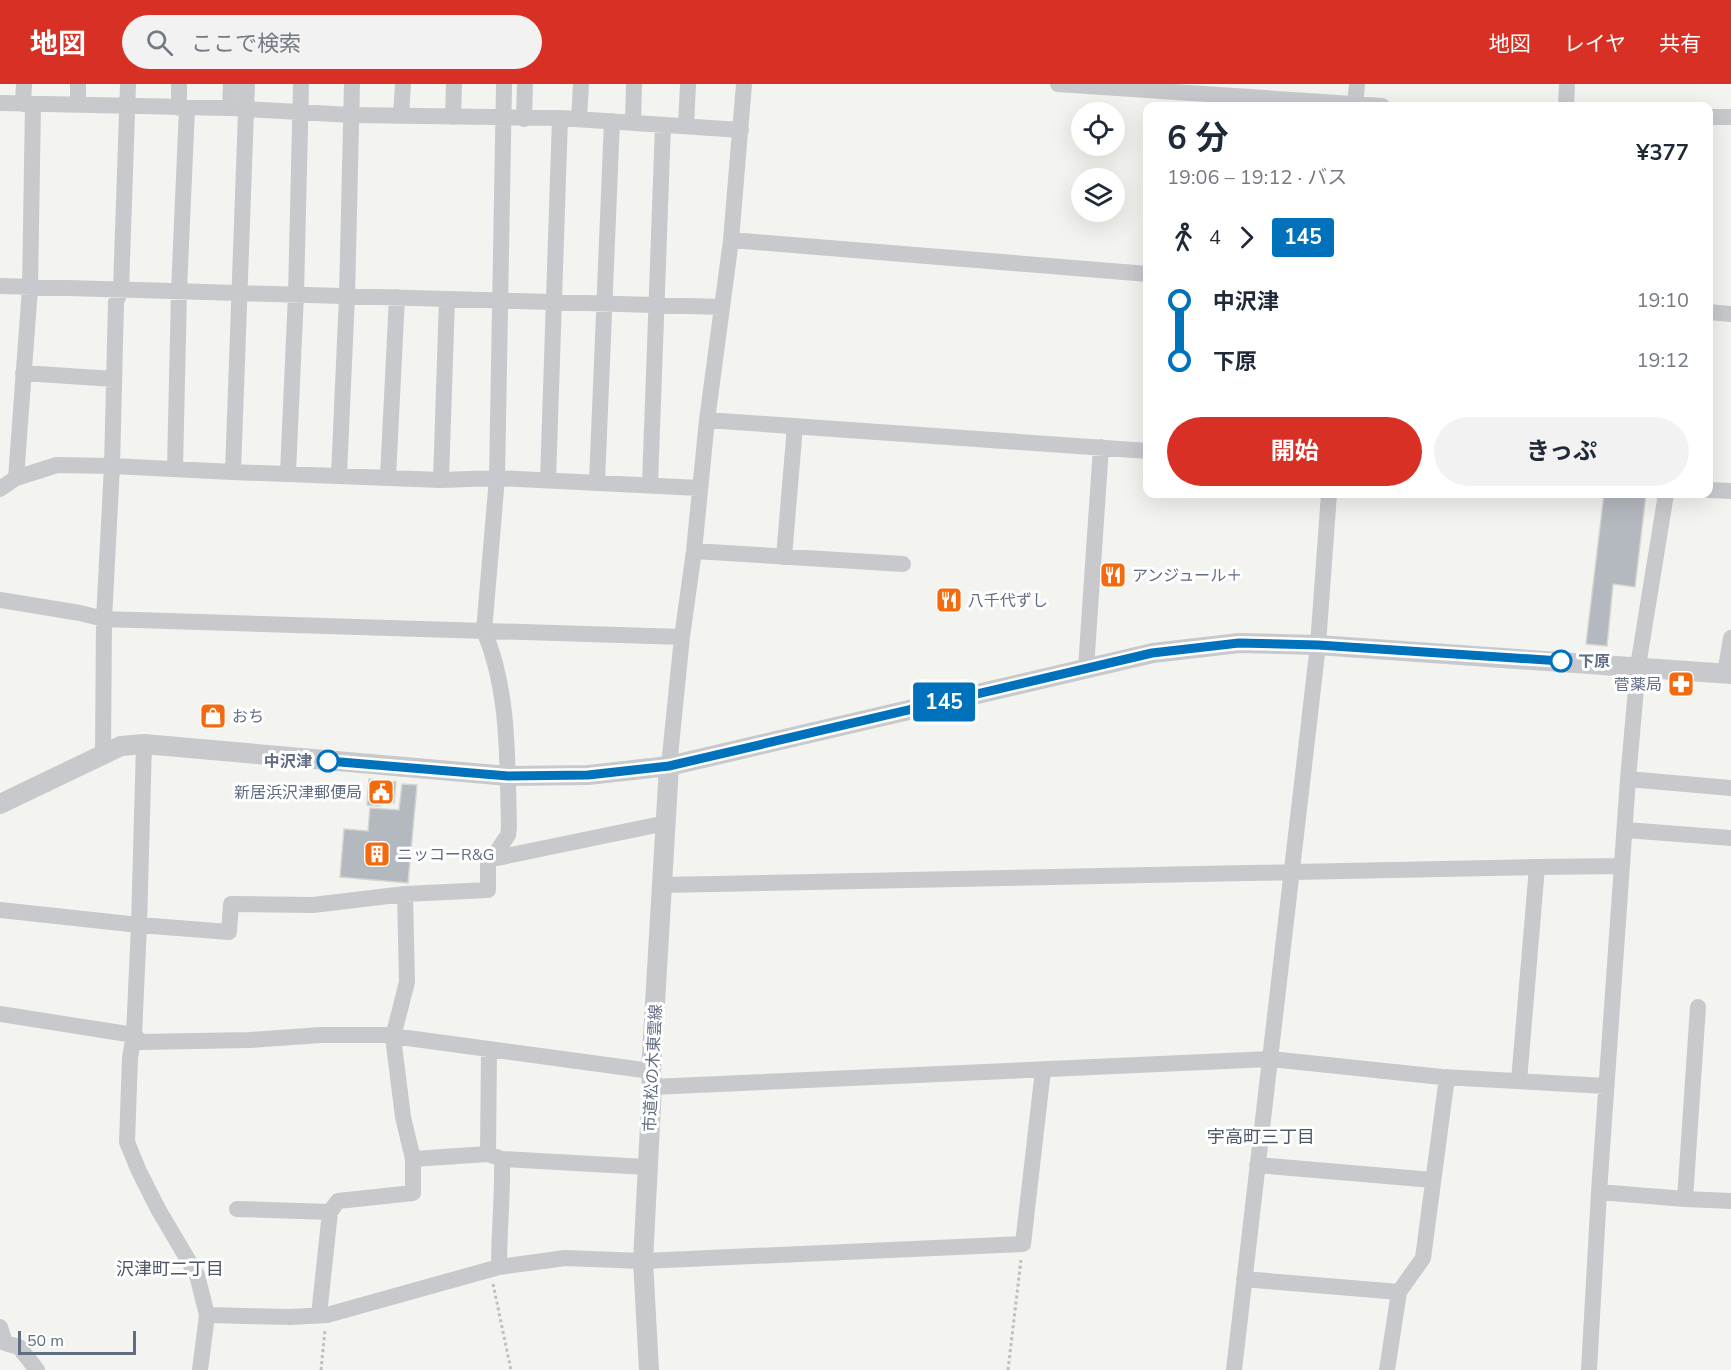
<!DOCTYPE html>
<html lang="ja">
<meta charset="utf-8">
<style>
body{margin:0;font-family:"Nunito Sans","Noto Sans JP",sans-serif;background:#f2f2f3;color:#1f2937;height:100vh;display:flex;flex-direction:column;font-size:22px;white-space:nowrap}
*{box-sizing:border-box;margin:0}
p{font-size:20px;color:#747a83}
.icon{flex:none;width:33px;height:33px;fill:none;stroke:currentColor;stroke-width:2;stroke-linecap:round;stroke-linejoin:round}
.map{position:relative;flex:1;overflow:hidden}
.panel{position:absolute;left:1143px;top:18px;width:570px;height:396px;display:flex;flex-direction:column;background:#fff;border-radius:12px;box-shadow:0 6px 24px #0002}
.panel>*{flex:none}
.badge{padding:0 12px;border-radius:4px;font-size:21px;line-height:39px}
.buttons{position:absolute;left:1071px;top:18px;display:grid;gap:12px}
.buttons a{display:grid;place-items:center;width:54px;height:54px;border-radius:50%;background:#fff;box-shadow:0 6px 24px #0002;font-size:30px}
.scale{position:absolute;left:18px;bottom:15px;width:118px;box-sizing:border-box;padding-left:6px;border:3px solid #606d83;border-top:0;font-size:16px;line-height:21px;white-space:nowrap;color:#606d83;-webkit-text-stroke:4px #fff;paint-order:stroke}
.map>.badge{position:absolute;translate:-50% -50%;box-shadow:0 0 0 3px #fff}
.legs{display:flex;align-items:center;gap:9px;height:66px;padding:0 24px;font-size:20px}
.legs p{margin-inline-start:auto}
.head{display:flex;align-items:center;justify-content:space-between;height:102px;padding:0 24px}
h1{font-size:33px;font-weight:700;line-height:45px}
.cta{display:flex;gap:12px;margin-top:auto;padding:12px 24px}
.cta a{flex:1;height:69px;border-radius:36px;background:#d93025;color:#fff;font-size:24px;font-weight:700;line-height:69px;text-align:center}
.cta a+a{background:#f2f2f3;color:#1f2937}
ul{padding:0 24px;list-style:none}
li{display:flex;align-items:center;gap:21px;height:60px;font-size:22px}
li i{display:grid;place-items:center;width:9px;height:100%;margin:0 8px;background:currentColor}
li i::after{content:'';width:15px;height:15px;margin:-8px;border:4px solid;border-radius:50%;background:#fff}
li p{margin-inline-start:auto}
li:first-child i{background:linear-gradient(#0000 50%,currentColor 0)}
li:last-child i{background:linear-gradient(currentColor 50%,#0000 0)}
header{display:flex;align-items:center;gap:36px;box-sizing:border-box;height:84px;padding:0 30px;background:#d93025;color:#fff}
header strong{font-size:28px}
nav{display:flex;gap:33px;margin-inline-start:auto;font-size:21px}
.search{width:420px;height:54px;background:#f2f2f3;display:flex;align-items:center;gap:15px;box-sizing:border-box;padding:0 21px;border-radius:33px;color:#747a83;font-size:22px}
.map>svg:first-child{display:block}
.building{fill:#b4b9bf;stroke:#d4d5d2;stroke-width:1.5}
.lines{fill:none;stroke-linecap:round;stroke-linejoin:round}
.path{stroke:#bebfc1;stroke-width:3;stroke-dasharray:3 3;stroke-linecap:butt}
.minor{stroke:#c7c9cd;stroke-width:16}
.tertiary{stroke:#c7c9cd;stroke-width:20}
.line-1-casing{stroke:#fff;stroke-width:14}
.line-1{stroke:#0072bc;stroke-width:9}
.stop-1-dot{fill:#fff;stroke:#0072bc;stroke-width:3}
.labels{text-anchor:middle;stroke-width:6;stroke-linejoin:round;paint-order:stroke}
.poi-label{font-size:16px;fill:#606d83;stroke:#fff;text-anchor:start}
.stop-label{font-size:16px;font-weight:bold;fill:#606d83;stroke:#fff;text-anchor:start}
.street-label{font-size:16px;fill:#606d83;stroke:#fff}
.neighbourhood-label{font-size:18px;fill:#4e5868;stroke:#fff}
</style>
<header>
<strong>地図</strong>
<div class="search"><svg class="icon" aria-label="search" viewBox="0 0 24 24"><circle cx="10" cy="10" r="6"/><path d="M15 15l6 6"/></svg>ここで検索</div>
<nav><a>地図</a><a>レイヤ</a><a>共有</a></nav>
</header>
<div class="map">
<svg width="1731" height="1286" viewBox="0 0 1731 1286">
<rect width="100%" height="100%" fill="#f3f4ef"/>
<path class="building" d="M1604,410h42l-11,93 -22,-3 -6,62 -21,-2z
M369,695l27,3 -2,21 -14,-2v5l-13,-1z
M402,700l15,1 -9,98 -68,-6 4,-48 24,2 2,-23 29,2z"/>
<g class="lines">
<path class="path" d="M493,1200l18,86
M321,1286l4,-40
M1008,1286l13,-110"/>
<path class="minor" d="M1058,0l324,22
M0,19l230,5 121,7 209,3 181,12
M23,20l1,-20
M78,20v-20
M1355,22l2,-22
M1566,22l1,-22
M179,24v-24
M230,24l1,-24
M401,32l2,-32
M453,33l1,-33
M1708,33h23
M524,35l1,-35
M579,35l2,-35
M633,38l1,-38
M686,42l2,-42
M731,156l417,34
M0,202l722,21
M1708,228l23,2
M23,289l91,6
M707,336l441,31
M175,384l4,-177 8,-183
M233,388l14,-388
M288,389l8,-179 5,-210
M339,391l8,-179 5,-212
M388,393l9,-180
M16,394l14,-190 3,-184
M441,396l6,-181
M548,396l12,-362
M597,398l15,-361
M650,400l13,-359
M0,405l16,-11 41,-13 55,1 121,6 208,8 56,-2 202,10
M1708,406l23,1
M694,467l209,13
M784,473l11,-131
M0,516l80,13 24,6 578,18
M1086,584l15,-221
M1725,589l6,-35
M144,660l-5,181 -5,110 -4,23 -3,84 11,27 20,40 39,66 10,40 -7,55
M103,671l1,-136 8,-153 4,-164 5,-12 7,-206
M669,682l13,-129 12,-86 13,-131 24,-180 13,-156
M1628,695l103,9
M1626,746l105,8
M492,775l16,-24 1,-8c-2,-64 1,-135 -25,-196l13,-153 7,-394
M662,801l875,-18
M405,810l2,88 -14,55 10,80 10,42 75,-5
M0,826l139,15 90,7 2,-28 82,1 92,-11 83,-4v-27l4,-4 174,-36
M1698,923l-13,192 46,2
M0,930l134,21 7,7 109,-2 71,-5h64l266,36
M489,965l-1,105 14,5c1,35 -3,72 -3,108
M1519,997l18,-214 85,-1
M652,1003l618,-28 172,18 164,9
M502,1075l144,8
M1257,1081l176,15
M1599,1108l86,7
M237,1125l93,3 -11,103
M330,1128l8,-11 75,-8v-34
M1244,1195l155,13
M207,1231l83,2 37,-2 172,-48 66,-9 78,3 380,-17 20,-174
M0,1243l5,16 14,4 18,23
M1234,1286l84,-725 11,-151
M1387,1286l12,-78 24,-34 24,-181
M1589,1286l10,-178 29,-413 10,-113 28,-172"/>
<path class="tertiary" d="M0,720l121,-58 23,-2 364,32 80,-1 81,-9 484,-113 86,-10 79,2 413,29
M649,1286l-6,-109 9,-174 -1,-16 18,-305"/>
</g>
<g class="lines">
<defs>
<path id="line-1" d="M328,677l180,15 80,-1 81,-9 483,-113 87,-10 79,2 243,16"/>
</defs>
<use href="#line-1" class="line-1-casing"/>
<use href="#line-1" class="line-1"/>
</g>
<defs>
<symbol id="restaurant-square" viewBox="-11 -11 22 22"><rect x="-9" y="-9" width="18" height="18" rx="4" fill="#f46a0e" stroke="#fff"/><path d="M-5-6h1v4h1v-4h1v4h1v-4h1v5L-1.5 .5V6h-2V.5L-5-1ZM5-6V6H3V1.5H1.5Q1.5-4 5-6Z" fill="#fff"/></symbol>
<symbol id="pharmacy-square" viewBox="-11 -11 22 22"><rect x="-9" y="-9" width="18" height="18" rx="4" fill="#f46a0e" stroke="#fff"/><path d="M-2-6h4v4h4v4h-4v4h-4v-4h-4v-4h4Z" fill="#fff"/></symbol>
<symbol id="shop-square" viewBox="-11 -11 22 22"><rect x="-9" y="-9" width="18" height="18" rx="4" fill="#f46a0e" stroke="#fff"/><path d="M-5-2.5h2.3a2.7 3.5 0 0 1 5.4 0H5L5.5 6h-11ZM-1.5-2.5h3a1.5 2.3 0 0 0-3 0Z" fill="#fff"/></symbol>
<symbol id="civic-square" viewBox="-11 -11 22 22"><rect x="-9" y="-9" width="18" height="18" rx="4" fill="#f46a0e" stroke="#fff"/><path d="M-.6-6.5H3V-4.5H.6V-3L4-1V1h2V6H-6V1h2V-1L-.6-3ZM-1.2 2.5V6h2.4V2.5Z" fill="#fff"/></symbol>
<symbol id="building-square" viewBox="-11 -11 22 22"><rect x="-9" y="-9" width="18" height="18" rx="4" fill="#f46a0e" stroke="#fff"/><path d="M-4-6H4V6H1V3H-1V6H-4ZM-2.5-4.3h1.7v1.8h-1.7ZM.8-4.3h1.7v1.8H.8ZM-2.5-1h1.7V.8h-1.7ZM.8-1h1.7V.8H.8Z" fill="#fff"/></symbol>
</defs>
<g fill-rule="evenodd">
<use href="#restaurant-square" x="1098" y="476" width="30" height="30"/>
<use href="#restaurant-square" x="934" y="501" width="30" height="30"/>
<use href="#pharmacy-square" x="1666" y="585" width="30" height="30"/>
<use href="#shop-square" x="198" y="617" width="30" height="30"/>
<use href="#civic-square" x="366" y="693" width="30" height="30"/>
<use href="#building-square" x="362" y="755" width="30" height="30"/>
</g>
<g class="stop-1-dot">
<circle cx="1561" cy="577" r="10"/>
<circle cx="328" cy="677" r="10"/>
</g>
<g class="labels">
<g class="poi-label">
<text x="1132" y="497">アンジュール＋</text>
<text x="968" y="522">八千代ずし</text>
<text x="1662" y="606" text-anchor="end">菅薬局</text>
<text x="232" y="638">おち</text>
<text x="362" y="714" text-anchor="end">新居浜沢津郵便局</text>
<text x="397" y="776">ニッコーR&amp;G</text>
</g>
<g class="stop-label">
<text x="1578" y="583">下原</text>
<text x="312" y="683" text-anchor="end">中沢津</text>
</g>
<g class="street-label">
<text transform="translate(652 984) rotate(-87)" y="6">市道松の木東雲線</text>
</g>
<g class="neighbourhood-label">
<text x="1261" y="1059">宇高町三丁目</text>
<text x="170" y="1191">沢津町二丁目</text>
</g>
</g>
</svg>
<div class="buttons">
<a><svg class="icon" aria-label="locate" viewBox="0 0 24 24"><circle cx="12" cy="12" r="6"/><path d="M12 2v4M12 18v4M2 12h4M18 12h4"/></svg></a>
<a><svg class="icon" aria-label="layers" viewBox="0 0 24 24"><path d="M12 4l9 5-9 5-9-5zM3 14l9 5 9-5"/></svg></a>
</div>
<div class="scale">50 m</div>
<b class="badge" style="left:944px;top:618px;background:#0072bc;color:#fff">145</b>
<section class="panel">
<div class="head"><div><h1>6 分</h1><p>19:06 – 19:12 · バス</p></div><b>¥377</b></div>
<div class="legs"><svg class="icon" aria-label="walk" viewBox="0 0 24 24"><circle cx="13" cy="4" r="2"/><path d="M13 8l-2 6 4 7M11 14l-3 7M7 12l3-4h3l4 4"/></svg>4<svg class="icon" aria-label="forward" viewBox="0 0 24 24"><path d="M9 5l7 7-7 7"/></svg><b class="badge" style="background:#0072bc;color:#fff">145</b></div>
<ul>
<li><i style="color:#0072bc"></i><b>中沢津</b><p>19:10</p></li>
<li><i style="color:#0072bc"></i><b>下原</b><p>19:12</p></li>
</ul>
<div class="cta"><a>開始</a><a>きっぷ</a></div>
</section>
</div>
